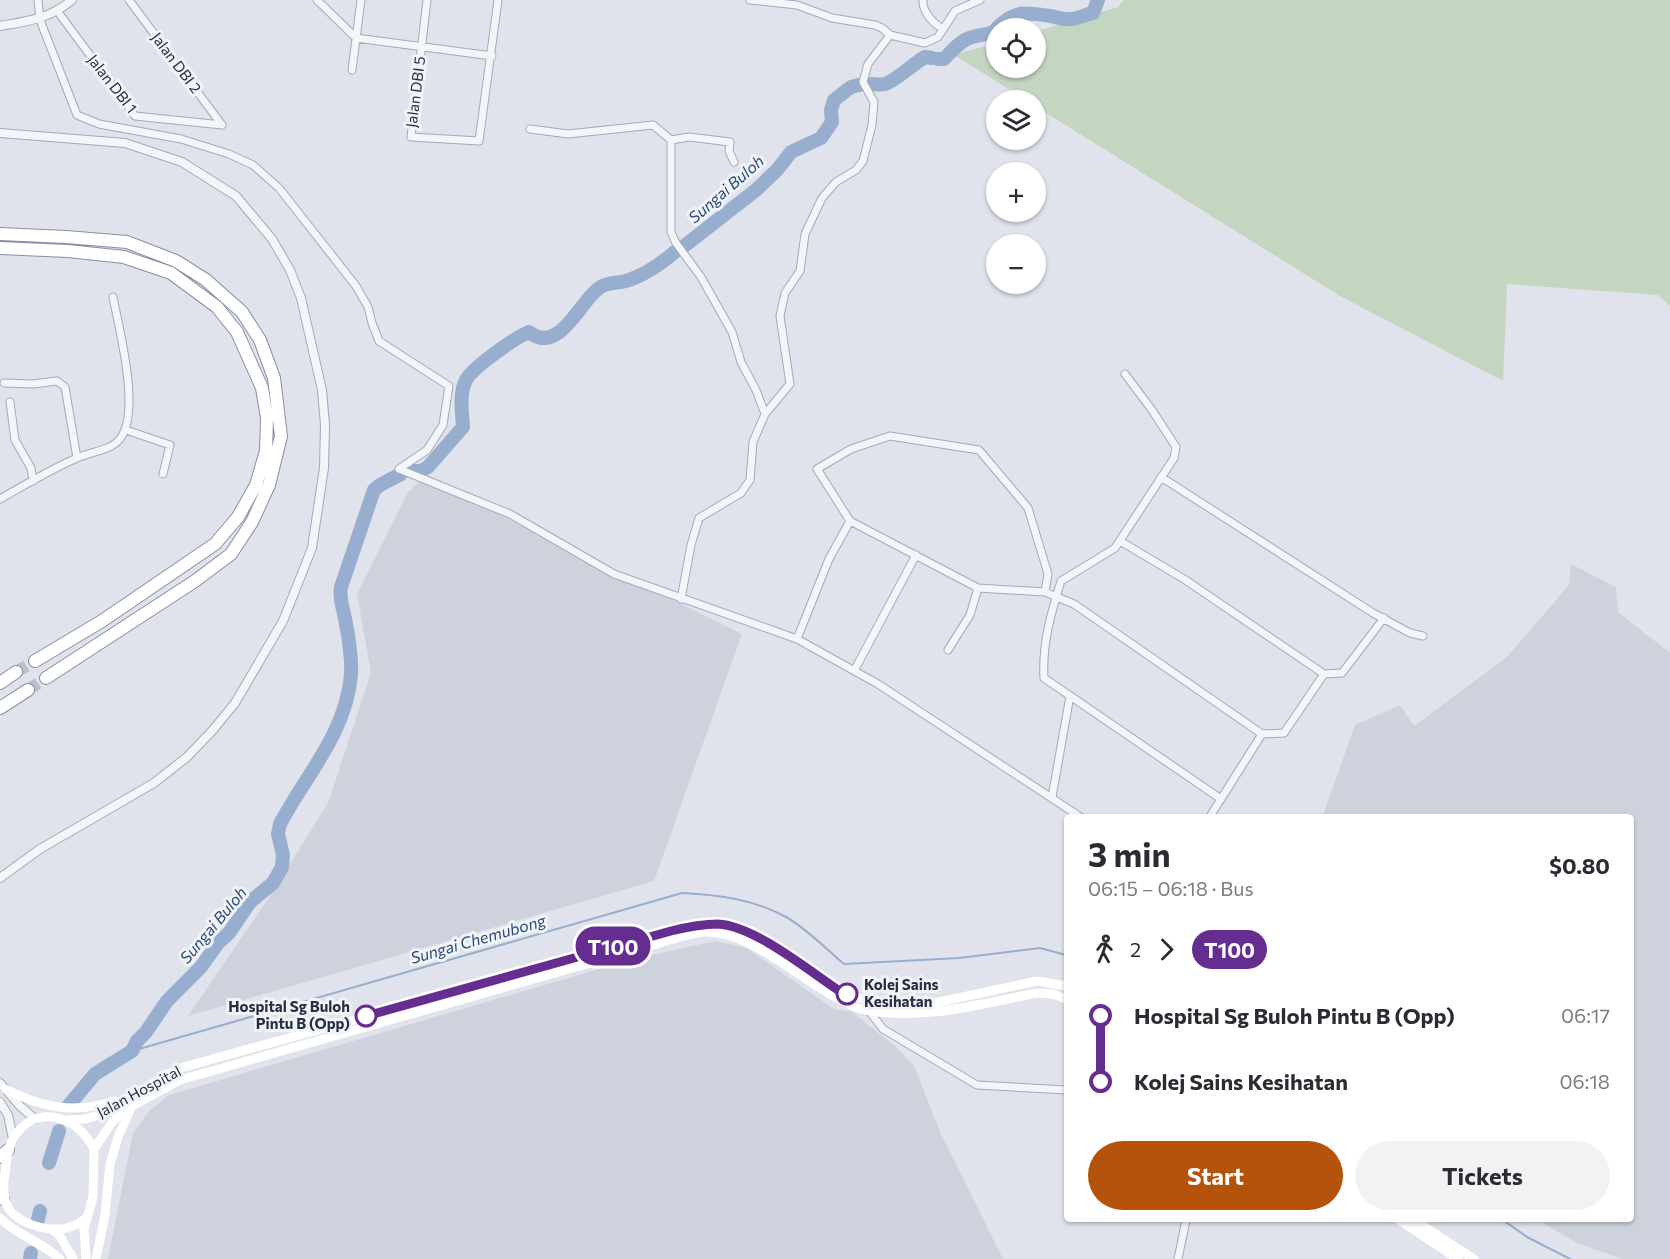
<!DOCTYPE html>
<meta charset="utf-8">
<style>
body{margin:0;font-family:Commissioner,sans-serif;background:#f2f2f3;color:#2b2b33;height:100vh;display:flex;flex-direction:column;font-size:22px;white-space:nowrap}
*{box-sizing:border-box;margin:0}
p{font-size:20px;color:#7c7c81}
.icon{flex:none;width:33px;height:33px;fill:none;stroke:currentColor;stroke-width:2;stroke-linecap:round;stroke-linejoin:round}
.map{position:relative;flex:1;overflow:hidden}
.sheet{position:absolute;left:1064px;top:814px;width:570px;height:408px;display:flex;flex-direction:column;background:#fff;border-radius:6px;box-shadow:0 2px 4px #0004}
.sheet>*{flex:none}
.badge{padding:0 12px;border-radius:20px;font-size:21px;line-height:39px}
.controls{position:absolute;left:986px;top:18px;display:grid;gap:12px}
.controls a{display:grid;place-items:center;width:60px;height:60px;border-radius:50%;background:#fff;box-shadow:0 2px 4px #0004;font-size:30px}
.map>.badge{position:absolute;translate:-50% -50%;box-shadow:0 0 0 3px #fff}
.legs{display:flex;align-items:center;gap:9px;height:66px;padding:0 24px;font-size:20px}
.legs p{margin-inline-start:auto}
.summary{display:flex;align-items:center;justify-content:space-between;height:102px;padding:0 24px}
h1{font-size:33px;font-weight:700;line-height:45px}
.button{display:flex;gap:12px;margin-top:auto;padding:12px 24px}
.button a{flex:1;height:69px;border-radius:36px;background:#b45309;color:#fff;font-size:24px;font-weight:700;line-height:69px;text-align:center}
.button a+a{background:#f2f2f3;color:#2b2b33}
ul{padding:0 24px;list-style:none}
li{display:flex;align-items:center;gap:21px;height:66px;font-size:22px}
li i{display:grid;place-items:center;width:9px;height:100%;margin:0 8px;background:currentColor}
li i::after{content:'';width:15px;height:15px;margin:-8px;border:4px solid;border-radius:50%;background:#fff}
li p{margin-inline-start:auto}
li:first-child i{background:linear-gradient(#0000 50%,currentColor 0)}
li:last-child i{background:linear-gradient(currentColor 50%,#0000 0)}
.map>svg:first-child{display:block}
.built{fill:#ced2dd}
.green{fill:#c4d5c0}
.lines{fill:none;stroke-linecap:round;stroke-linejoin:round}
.stream{stroke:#97aece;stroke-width:2}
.river{stroke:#97aece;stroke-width:14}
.motorway-tunnel{stroke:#bbbfca;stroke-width:12;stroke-dasharray:12 6;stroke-linecap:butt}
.minor-casing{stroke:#a5a9b6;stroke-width:9}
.tertiary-casing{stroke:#a5a9b6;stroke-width:10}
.motorway-casing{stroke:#868fa3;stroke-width:14}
.minor{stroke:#f3f5f8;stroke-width:7}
.tertiary{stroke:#f3f5f8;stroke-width:8}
.secondary{stroke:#fff;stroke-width:9}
.motorway{stroke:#fff;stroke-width:12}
.line-1-casing{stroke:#fff;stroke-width:14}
.line-1{stroke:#662d91;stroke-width:9}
.stop-1-dot{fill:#fff;stroke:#662d91;stroke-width:3}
.labels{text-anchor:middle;stroke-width:6;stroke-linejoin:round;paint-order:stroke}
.street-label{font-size:15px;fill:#272f44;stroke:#f0f3f8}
.stop-label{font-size:15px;font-weight:bold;fill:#272f44;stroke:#f0f3f8;text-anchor:start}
.water-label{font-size:16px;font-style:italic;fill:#2c4a7c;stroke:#f0f3f8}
</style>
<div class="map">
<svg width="1670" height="1259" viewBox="0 0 1670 1259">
<rect width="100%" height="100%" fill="#e0e3eb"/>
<path class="built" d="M421,480l43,17 278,137 -88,247 -466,135 82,-120 58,-93 43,-130 -14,-79 51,-102z
M1571,564l45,23 2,25 52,41v606h-48l-45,-16 -39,-23h92v-402h-308l33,-93 45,-20 14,21 93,-69 62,-72z
M715,941l31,7 88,61 18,3 43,34 19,20 27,68 62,125h-895l25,-126 16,-22 20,-16 464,-136z"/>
<path class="green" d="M1124,0h546v306l-12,-11 -151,-11 -4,97 -163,-85 -305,-190v-6h-9l-72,-45 42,-12v25h39v-36l83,-25z"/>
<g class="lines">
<path class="stream" d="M132,1051l550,-158c37,2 71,6 104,24 20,11 40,32 58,47l115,-6 81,-10 26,7
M1503,1220l24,17 43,22"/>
<path class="river" d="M997,28c18,-18 29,-16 53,-12 7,1 13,4 20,3 8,0 16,-5 23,-6l5,-13
M938,59h6c7,-7 14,-16 23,-20 10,-5 20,-3 29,-9
M871,84c4,0 10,1 14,0 12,-4 29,-21 40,-27l7,1
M683,247l73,-57 21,-20 14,-18 30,-14 11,-16 -1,-12 3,-10 17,-13 8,-2
M414,471h7l7,-4 35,-40c-1,-15 -4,-33 3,-47 6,-12 50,-43 63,-48 30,24 51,-31 70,-44 10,-7 20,-4 30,-8 18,-6 33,-17 47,-29
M69,1105l26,-31 37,-23 5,-10 9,-9 21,-31 34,-34 17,-24 11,-10 21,-31 23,-19 9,-16 1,-12 -5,-21 2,-10c26,-49 66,-91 71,-149 1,-19 -3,-42 -7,-61 -2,-10 -5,-16 -3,-27l33,-97 6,-5 21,-11
M49,1163l10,-32
M37,1224l3,-13
M30,1259l1,-6"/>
<path class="motorway-tunnel" d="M16,672l19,-11
M28,690l18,-12"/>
<defs>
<path id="minor" d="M38,0l2,20 37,95 22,9 82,15 48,15 24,11 26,23 77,98 12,21 4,16 7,18 70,45 -6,39 -16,25 -28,19
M129,0l93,125
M317,0l39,38 136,18
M427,0l-16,137 68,4 19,-141
M750,0l47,5 35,13 43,7 7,3 8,7
M923,0c-1,12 10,23 20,29
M58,12l77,104 87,9
M352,70l9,-70
M530,129l38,5 85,-9 18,15v92l5,11 25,34 31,55 9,30 15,28 9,24
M671,140l18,-3 41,5 -1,9 5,11
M1125,374l27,36 24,37 -2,11 -59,90 -54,33c-10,32 -19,63 -17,97l177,121
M4,383l29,1 24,-3 8,6 12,71
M10,402l5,38 16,28 2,13
M126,430l44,15 -7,29
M399,469l111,45 104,60 183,65 81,45 204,134
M1161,477l212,136 37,20 13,3
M0,499c25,-14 51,-30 77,-41 13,-6 32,-7 42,-18 23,-26 0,-111 -6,-143
M1120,541l64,38 140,95
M1045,592l3,-18 -20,-66 -49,-58 -89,-14 -39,13 -34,20 33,52 128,67 67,4 29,12 188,130
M681,599l10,-54 8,-27 42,-25 9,-13 3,-38 12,-28 25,-30 -10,-68 5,-23 15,-22 5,-37 17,-36 14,-16 20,-12 7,-9 9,-36 2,-23 -11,-20 5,-18 22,-29 35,8 13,-6 17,-26 25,-11
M797,639l32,-80 21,-38
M948,650l22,-35 8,-27
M854,671l62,-116
M1052,797l18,-101
M1209,818l53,-84 22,-1 40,-59 18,-1 42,-55
M869,1007v4l14,18 94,56 89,5
M1178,1259l8,-39"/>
<path id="tertiary" d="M0,26c29,-5 49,-7 72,-26
M0,133l125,10 57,19 54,34 36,43 18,31 11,28 21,92 3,35 -1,43 -12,80 -29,73 -48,82 -23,28 -25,26 -33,26 -114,66 -40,29
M0,1083l20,23 15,13
M0,1102l8,13 5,24"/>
<path id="motorway" d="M0,234l66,3 61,5 49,19 30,19 36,32 18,28 14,38 7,58 -12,49 -17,37 -21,32 -36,27 -149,97
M0,248l68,3 56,6 47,16 46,34 20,25 25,56 5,30 -1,33 -10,34 -18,32 -23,27 -113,77 -67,40
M0,683l16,-11
M0,708l28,-18
M0,1157l8,-7
M0,1197l3,2"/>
</defs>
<use href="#minor" class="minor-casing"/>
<use href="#tertiary" class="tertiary-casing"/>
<use href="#motorway" class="motorway-casing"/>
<use href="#minor" class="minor"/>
<use href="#tertiary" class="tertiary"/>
<path class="secondary" d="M5,1089c38,19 68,25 110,12
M68,1120l17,-1 14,-4 78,-46 514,-143 29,-2 34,11 87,57 27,9 62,3 107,-23 29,5
M0,1218c18,18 42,24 60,41
M86,1218c-13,12 -31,13 -47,9 -31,-9 -39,-23 -34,-54 1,-11 2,-22 7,-32 20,-39 65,-27 82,8
M1399,1220l59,39
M1414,1220l60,39
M53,1230l7,6 13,23
M86,1259l-2,-30 9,-32 1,-48 19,-28 19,-15 48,-26 466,-133c18,-5 39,-13 58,-15 45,-3 97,49 137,68 6,3 13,8 20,9 58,13 119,-5 176,-16l16,1 13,5
M96,1259l9,-44 5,-51 8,-27 13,-29"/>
<use href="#motorway" class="motorway"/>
</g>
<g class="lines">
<defs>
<path id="line-1" d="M366,1016l305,-85c16,-4 31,-7 47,-7 37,2 91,47 123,68l6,2"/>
</defs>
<use href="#line-1" class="line-1-casing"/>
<use href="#line-1" class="line-1"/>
</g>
<g class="stop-1-dot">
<circle cx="847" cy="994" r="10"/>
<circle cx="366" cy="1016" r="10"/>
</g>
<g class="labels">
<g class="street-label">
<text transform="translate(176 63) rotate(53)" y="5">Jalan DBI 2</text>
<text transform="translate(112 84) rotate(52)" y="5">Jalan DBI 1</text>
<text transform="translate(416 92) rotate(-83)" y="5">Jalan DBI 5</text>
<text transform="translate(139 1092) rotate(-28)" y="5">Jalan Hospital</text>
</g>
<g class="stop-label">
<text x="864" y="990">Kolej Sains<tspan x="864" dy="17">Kesihatan</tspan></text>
<text x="350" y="1012" text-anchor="end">Hospital Sg Buloh<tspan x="350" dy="17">Pintu B (Opp)</tspan></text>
</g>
<g class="water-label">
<text transform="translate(726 189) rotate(-41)" y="6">Sungai Buloh</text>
<text transform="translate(213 925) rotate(-50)" y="6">Sungai Buloh</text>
<text transform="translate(478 939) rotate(-16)" y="6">Sungai Chemubong</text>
</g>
</g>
</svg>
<div class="controls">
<a><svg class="icon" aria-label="locate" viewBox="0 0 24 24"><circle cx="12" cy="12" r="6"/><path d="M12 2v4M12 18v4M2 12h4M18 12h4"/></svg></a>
<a><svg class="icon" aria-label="layers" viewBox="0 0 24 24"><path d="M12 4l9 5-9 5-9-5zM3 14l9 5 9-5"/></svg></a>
<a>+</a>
<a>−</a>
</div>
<b class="badge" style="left:613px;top:946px;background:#662d91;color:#fff">T100</b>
<section class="sheet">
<div class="summary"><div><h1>3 min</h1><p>06:15 – 06:18 · Bus</p></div><b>$0.80</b></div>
<div class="legs"><svg class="icon" aria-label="walk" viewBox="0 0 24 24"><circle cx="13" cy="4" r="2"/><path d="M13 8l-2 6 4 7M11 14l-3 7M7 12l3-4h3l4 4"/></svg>2<svg class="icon" aria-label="forward" viewBox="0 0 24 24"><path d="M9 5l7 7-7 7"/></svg><b class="badge" style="background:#662d91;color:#fff">T100</b></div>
<ul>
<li><i style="color:#662d91"></i><b>Hospital Sg Buloh Pintu B (Opp)</b><p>06:17</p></li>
<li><i style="color:#662d91"></i><b>Kolej Sains Kesihatan</b><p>06:18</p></li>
</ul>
<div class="button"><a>Start</a><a>Tickets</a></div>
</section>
</div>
